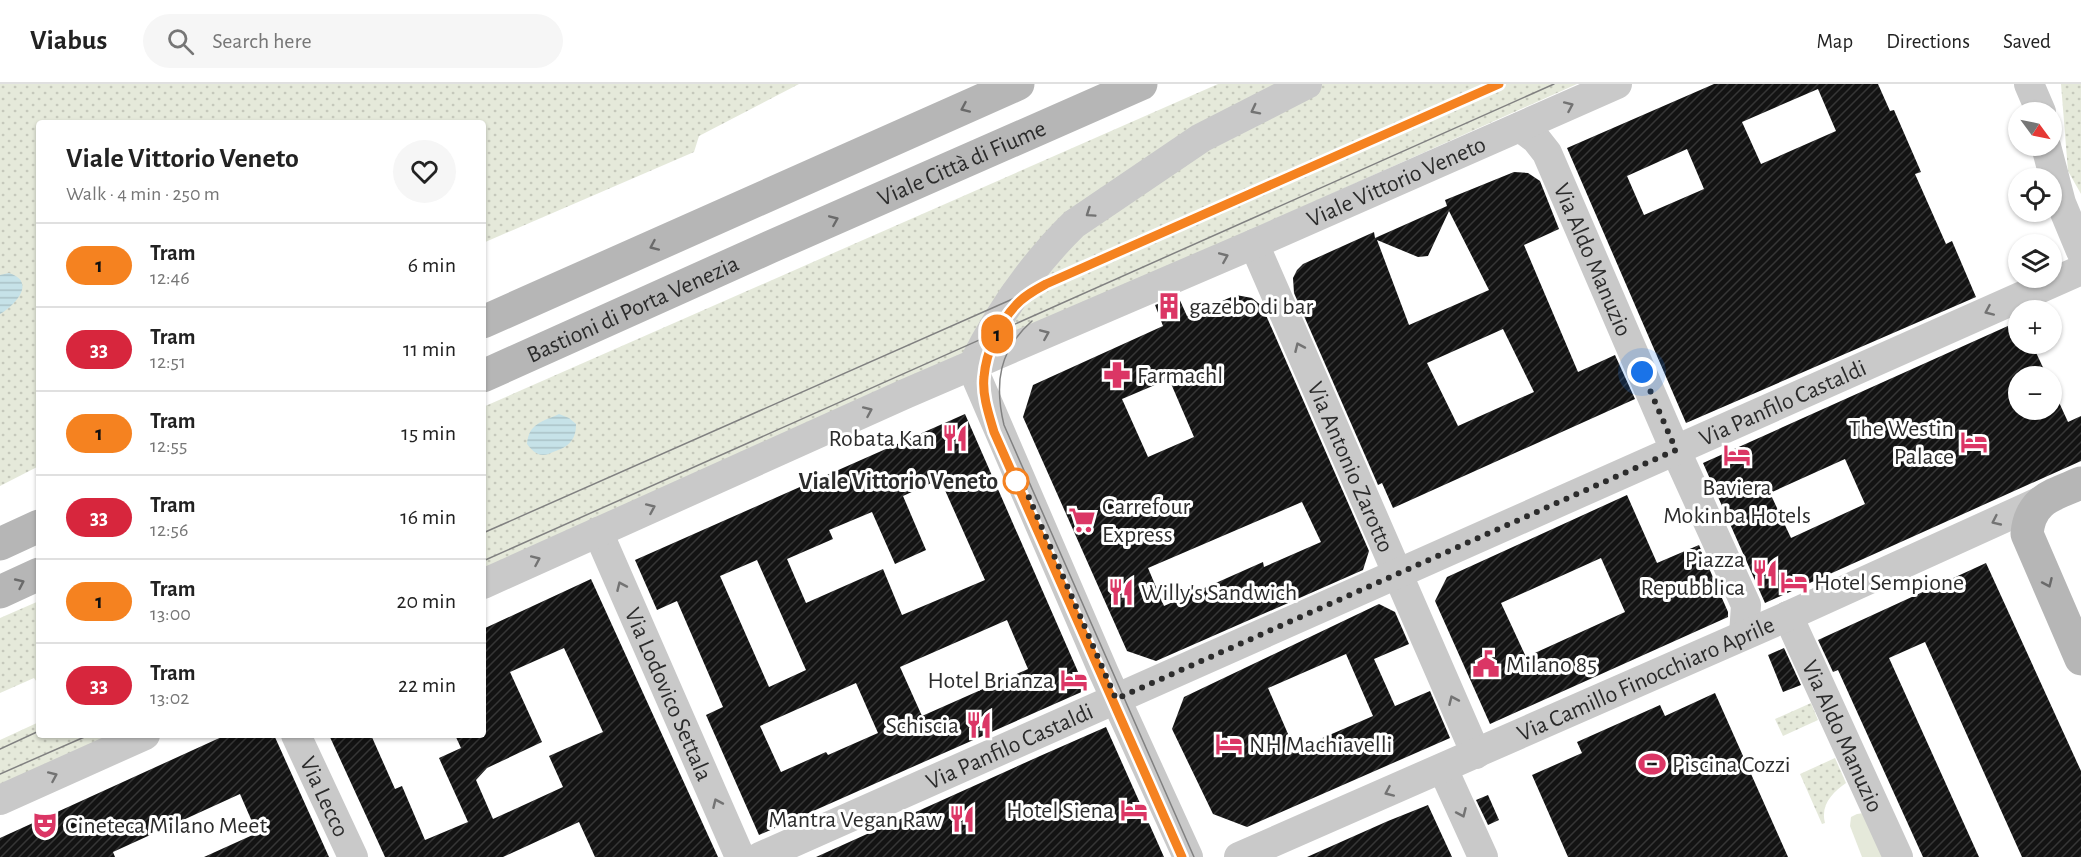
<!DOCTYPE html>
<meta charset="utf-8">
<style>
body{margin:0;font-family:"Alegreya Sans",sans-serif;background:#f6f6f6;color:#222;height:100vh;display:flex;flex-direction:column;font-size:22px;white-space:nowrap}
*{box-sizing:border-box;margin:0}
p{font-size:20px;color:#767676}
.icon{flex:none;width:33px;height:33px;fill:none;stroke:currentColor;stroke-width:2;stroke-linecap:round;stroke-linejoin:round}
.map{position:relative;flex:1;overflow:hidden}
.panel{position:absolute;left:36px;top:36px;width:450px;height:618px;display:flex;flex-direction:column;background:#fff;border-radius:6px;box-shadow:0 2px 4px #0004}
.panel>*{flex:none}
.badge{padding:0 12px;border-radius:20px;font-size:21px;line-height:39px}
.needle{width:39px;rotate:123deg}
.tools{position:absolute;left:2008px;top:18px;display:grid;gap:12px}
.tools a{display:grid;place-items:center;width:54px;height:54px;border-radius:50%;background:#fff;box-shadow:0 2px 4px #0004;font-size:30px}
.you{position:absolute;width:30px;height:30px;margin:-15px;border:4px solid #fff;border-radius:50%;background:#1a73e8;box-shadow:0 0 0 9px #1a73e833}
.map>.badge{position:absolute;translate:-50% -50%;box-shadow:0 0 0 3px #fff}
.round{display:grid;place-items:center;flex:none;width:63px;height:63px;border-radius:32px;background:#f6f6f6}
.overview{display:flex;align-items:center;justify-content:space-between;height:102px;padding:0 30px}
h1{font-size:28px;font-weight:700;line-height:45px}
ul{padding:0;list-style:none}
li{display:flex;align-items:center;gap:18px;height:84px;padding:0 30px;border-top:2px solid #e0e0e0}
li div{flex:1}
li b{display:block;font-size:22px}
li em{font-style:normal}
li .badge{min-width:66px;font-weight:700;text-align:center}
header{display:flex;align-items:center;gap:36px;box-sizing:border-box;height:84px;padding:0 30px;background:#fff;border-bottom:2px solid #e0e0e0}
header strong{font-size:28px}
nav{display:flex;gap:33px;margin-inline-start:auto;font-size:21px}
.search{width:420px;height:54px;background:#f6f6f6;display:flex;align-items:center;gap:15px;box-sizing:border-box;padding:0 21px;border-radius:33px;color:#767676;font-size:22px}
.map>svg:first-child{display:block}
.grass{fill:url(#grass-dots)}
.garden{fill:#e5e9da}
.water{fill:url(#water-rules)}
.building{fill:url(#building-hatch);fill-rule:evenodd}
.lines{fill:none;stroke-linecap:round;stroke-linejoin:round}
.street{stroke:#c9c9c9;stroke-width:30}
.secondary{stroke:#b6b6b6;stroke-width:33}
.tram{stroke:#818181;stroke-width:1.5}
.oneway{stroke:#737373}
.oneway2{stroke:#6a6a6a}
.line-casing{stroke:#fff;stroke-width:14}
.line{stroke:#f58220;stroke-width:9}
.walk{stroke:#2c2c2c;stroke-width:6;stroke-dasharray:0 10.8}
.stop-dot{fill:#fff;stroke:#f58220;stroke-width:3}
.labels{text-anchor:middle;stroke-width:6;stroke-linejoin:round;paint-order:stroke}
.street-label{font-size:24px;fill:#2c2c2c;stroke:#fff}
.poi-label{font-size:24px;fill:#2c2c2c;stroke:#fff;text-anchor:start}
.stop-label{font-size:24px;font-weight:bold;fill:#2c2c2c;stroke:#fff;text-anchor:end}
</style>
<header>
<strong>Viabus</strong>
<div class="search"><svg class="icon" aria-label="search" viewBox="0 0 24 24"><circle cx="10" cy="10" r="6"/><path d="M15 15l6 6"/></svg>Search here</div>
<nav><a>Map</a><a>Directions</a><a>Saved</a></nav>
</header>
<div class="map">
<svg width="2081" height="773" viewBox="0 0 2081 773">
<defs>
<pattern id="grass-dots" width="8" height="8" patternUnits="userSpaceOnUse" patternTransform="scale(1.5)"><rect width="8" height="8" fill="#e5e9da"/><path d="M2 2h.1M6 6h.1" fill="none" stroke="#c5c8bb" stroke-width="1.8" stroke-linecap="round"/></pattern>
<pattern id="water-rules" width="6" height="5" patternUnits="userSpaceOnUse" patternTransform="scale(1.5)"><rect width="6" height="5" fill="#c6e2e8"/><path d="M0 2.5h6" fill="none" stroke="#aac2c7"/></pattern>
<pattern id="building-hatch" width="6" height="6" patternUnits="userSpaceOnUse" patternTransform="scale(1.5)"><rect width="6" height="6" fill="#131313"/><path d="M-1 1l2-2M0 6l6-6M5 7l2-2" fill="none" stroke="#363636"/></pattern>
</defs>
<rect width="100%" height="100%" fill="#fff"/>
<path class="grass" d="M0,0h799l-100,52 -5,16 -211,91v-120h-444v343l-39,20z
M1218,0h359l-1094,490v-167z
M2061,0h20v110l-13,-23z
M39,517v84l-5,-7 -34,15v-75z
M1811,619l7,17 -35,16 -8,-17z
M39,638v13h84l-123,55v-50z
M1835,674l11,25c-13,9 -26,22 -21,40l-3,1 -22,-50z"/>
<path class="garden" d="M1864,729l23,44h-25l-12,-31 1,-9 6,-3z"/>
<path class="water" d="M9,189c28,9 6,32 -9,41v-39z
M559,330l10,4 7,6c0,17 -8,23 -23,28 -3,1 -6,3 -10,3 -7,0 -12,-6 -16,-11 2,-21 15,-22 32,-30z"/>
<path class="building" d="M1714,0h164l12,27 4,-1 27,62 -6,2 31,70 6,-3 24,56 -290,126 -119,-275zM1818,5l18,42 -75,33 -19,-42zM1687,65l17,40 -60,26 -17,-39z
M1514,88l14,1 12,8 19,48 -35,16 54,127 37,-17 20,44 -242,109 -11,-25 -4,2 -84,-192 -1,-15 4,-8 6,-6 71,-32 1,6 72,-32 -2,-6zM1449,127l40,79 -80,35 -32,-85 41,17 10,-1zM1503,245l31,63 -76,34 -31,-63z
M1236,211l16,3 10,8 107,245 -6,19 -207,91 -29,-10 -104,-234 10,-32 130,-59 -8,-21 23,-9 9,20zM1169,295l25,58 -46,20 -26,-58zM1302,418l19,40 -57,25 -1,-5 -99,44 -16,-38z
M2019,237v23h13l15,32h-28v34h33v-23l16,35 13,-6v45l-316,142 -62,-140zM1845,375l20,45 -74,34 -21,-45z
M965,330l121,276 -327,145 -53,-120 17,-8 -46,-106 -20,9 -22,-50zM940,395l45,101 -83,35 -19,-46 -77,34 -19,-44 46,-20 -4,-9 43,-18 23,52 31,-14 -23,-54zM757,476l49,110 -37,17 -49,-111zM1007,536l21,49 -106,47 -22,-49zM856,599l22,50 -50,22 -2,-3 -45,20 -21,-46z
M1627,411l30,68 42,-18 29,67v5l-238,107 -55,-123 12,-24zM1601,474l24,54 -99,45 -25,-54z
M1986,479l95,208v86h-59l-97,-215 -36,16 90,199h-56l-85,-187 -5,2 -15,-32z
M591,495l127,278h-123l-16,-35 -76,35h-118l-56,-122h42l24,54 7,-3 23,54 43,-18 -29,-64 22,-10 -6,-13h28v-106zM564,564l39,84 -54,24 14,31 -70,32 -17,-39 11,-12 55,-26 -32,-70z
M1379,520l16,8 14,32 -35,15 21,47 35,-15 20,47 -203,89 -34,-13 -41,-85 12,-32zM1346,570l27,62 -78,34 -27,-62z
M1784,564l17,37 -18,7 -15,-37z
M1715,609l73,164h-220l-36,-82 50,-22 -5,-11 83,-37 5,11z
M1106,643l58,130h-348l224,-101z
M226,651h48l55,122h-125l53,-24 -17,-39 -127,58 2,5h-115v-19z
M1488,711l11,25 -11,5 -12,-25z
M1428,721l24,52h-145l81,-36z"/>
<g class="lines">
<g class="street">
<path d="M2029,0l12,28"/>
<path id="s1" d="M1520,43l16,12 11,14 123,285 76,167 -2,30"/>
<path d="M2046,62l15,57 20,48"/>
<path id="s2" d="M1254,160l222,510"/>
<path d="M972,283l132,306 84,184"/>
<path d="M972,283c26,-52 60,-102 102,-143l127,-86 106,-54"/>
<path id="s3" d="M598,448l142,325"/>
<path id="s4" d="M483,500l422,-190 349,-150 363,-160"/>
<path id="s5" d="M1788,532l110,241"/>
<path id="s6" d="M296,651l57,122"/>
<path d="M1443,685l40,88"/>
<path d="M0,716l145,-65"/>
<path id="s7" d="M760,773l1321,-587"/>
<path id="s8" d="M1239,773l549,-241 262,-119"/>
</g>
<g class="secondary">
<path d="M483,238l535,-238"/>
<path id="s9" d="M483,292l287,-129 371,-163"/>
<path d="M2081,399c-28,12 -51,16 -54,51l54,125"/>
<path d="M0,460l39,-18"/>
<path d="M0,508l39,-18"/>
</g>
<path class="tram" d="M1026,213c-23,17 -40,51 -42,80 -2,18 5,38 10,55l188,425
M1032,237c-33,29 -38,62 -28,104l190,432
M483,449l1016,-449
M483,477l1071,-477
M0,665l39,-18
M0,690l89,-39"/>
</g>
<defs><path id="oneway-chevron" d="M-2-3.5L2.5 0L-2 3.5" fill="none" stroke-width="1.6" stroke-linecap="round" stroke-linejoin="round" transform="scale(1.5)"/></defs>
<g class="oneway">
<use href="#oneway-chevron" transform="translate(1569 22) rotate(-24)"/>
<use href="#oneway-chevron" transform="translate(1255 26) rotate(153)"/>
<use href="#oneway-chevron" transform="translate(1090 129) rotate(146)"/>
<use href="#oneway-chevron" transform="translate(1224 173) rotate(-23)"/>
<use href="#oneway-chevron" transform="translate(1989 227) rotate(156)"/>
<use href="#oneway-chevron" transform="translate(1045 250) rotate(-23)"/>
<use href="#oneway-chevron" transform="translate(1299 263) rotate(-114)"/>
<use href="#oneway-chevron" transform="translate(868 327) rotate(-24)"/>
<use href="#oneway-chevron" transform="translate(651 424) rotate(-24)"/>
<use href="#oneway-chevron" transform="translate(1996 437) rotate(155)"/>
<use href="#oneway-chevron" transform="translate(536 476) rotate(-24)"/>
<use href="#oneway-chevron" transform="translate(621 502) rotate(-114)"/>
<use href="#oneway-chevron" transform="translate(1453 616) rotate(-114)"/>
<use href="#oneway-chevron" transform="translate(53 692) rotate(-24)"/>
<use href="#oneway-chevron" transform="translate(1389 708) rotate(156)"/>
<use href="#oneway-chevron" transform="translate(717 719) rotate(-114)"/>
<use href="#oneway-chevron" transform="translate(1462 729) rotate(66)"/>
</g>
<g class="oneway2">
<use href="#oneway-chevron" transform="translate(965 24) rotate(156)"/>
<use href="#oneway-chevron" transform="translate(834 136) rotate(-23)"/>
<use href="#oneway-chevron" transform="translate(654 162) rotate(156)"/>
<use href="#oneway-chevron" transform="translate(20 499) rotate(-25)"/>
<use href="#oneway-chevron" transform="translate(2048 499) rotate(66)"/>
</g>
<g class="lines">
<defs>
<path id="line" d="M1182,773l-188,-425c-5,-17 -12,-37 -10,-55 2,-25 15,-54 32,-72 8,-9 19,-15 30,-21l453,-200"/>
</defs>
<use href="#line" class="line-casing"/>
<use href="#line" class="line"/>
<path class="walk" d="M1016,397l8,5 92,213 560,-249 -34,-78"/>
</g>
<defs>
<symbol id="building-bare" viewBox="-9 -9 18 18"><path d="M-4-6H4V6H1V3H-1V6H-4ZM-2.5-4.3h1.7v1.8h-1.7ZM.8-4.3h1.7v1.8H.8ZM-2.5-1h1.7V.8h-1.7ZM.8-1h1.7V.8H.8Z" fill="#db3665" stroke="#fff" stroke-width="2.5" paint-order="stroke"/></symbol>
<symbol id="pharmacy-bare" viewBox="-9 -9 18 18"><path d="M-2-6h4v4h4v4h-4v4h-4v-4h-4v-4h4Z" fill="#db3665" stroke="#fff" stroke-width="2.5" paint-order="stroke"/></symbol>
<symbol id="restaurant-bare" viewBox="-9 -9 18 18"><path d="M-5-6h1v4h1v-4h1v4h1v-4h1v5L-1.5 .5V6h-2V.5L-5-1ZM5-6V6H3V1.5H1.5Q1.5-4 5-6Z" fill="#db3665" stroke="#fff" stroke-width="2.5" paint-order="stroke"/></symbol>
<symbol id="hotel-bare" viewBox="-9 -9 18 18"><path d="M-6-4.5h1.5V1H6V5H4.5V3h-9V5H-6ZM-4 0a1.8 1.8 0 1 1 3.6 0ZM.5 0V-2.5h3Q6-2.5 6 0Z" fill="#db3665" stroke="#fff" stroke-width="2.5" paint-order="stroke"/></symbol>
<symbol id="supermarket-bare" viewBox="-9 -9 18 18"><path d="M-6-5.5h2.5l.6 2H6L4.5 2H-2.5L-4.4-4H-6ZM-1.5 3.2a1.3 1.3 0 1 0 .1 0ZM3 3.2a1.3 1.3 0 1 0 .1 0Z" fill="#db3665" stroke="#fff" stroke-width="2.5" paint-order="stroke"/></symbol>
<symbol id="civic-bare" viewBox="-9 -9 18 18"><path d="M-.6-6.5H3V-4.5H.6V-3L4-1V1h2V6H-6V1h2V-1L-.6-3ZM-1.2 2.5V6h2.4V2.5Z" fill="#db3665" stroke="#fff" stroke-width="2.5" paint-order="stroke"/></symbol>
<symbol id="stadium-bare" viewBox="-9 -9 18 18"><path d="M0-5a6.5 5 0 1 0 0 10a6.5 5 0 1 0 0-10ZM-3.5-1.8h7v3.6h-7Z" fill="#db3665" stroke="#fff" stroke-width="2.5" paint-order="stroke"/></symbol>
<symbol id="theatre-bare" viewBox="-9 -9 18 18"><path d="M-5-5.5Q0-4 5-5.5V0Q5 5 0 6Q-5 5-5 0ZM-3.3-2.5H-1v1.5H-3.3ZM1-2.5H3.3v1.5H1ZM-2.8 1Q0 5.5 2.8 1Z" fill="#db3665" stroke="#fff" stroke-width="2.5" paint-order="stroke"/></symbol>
</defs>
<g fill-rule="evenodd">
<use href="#building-bare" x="1150" y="203" width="38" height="38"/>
<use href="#pharmacy-bare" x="1098" y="272" width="38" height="38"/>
<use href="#restaurant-bare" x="936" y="335" width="38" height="38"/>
<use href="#hotel-bare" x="1955" y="339" width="38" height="38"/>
<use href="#hotel-bare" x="1718" y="352" width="38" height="38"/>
<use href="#supermarket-bare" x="1063" y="417" width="38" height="38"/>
<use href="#restaurant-bare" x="1746" y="470" width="38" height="38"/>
<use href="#hotel-bare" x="1775" y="479" width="38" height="38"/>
<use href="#restaurant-bare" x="1102" y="489" width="38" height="38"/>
<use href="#civic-bare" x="1467" y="561" width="38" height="38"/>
<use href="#hotel-bare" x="1055" y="577" width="38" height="38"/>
<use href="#restaurant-bare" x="960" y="622" width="38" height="38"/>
<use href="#hotel-bare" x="1210" y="641" width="38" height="38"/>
<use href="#stadium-bare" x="1633" y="661" width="38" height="38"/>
<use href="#hotel-bare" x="1115" y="707" width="38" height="38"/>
<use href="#restaurant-bare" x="943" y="716" width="38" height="38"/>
<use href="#theatre-bare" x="26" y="722" width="38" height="38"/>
</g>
<circle class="stop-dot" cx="1016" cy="397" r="12"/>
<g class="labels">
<g class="street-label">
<text dy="8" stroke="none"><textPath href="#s9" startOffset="524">Viale Città di Fiume</textPath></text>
<text dy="8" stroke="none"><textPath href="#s4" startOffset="998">Viale Vittorio Veneto</textPath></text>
<text dy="8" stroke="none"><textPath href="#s1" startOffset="154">Via Aldo Manuzio</textPath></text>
<text dy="8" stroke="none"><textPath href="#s9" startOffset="164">Bastioni di Porta Venezia</textPath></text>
<text dy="8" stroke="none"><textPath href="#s7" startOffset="1119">Via Panfilo Castaldi</textPath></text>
<text dy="8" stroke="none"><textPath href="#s2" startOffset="243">Via Antonio Zarotto</textPath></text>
<text dy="8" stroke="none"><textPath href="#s8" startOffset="444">Via Camillo Finocchiaro Aprile</textPath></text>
<text dy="8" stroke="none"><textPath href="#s3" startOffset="177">Via Lodovico Settala</textPath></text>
<text dy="8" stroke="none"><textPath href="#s5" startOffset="132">Via Aldo Manuzio</textPath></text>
<text dy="8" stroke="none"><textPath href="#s7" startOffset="273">Via Panfilo Castaldi</textPath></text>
<text dy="8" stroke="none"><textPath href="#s6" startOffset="68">Via Lecco</textPath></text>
</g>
<g class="poi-label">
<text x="1189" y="230">gazebo di bar</text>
<text x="1137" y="299">Farmachl</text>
<text x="1954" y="352" text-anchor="end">The Westin<tspan x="1954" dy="28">Palace</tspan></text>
<text x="935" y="362" text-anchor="end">Robata Kan</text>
<text x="1737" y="411" text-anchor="middle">Baviera<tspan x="1737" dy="28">Mokinba Hotels</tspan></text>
<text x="1102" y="430">Carrefour<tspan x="1102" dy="28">Express</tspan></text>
<text x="1745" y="483" text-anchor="end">Piazza<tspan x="1745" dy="28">Repubblica</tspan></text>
<text x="1814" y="506">Hotel Sempione</text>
<text x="1141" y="516">Willy's Sandwich</text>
<text x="1506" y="588">Milano 85</text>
<text x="1054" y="604" text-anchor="end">Hotel Brianza</text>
<text x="959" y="649" text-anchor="end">Schiscia</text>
<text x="1249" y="668">NH Machiavelli</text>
<text x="1672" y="688">Piscina Cozzi</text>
<text x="1114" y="734" text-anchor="end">Hotel Siena</text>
<text x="942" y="743" text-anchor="end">Mantra Vegan Raw</text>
<text x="65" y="749">Cineteca Milano Meet</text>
</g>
<g class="stop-label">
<text x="998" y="405">Viale Vittorio Veneto</text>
</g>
</g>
</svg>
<div class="tools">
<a><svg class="needle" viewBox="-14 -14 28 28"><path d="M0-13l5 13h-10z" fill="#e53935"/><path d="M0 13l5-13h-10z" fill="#767676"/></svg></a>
<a><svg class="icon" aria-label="locate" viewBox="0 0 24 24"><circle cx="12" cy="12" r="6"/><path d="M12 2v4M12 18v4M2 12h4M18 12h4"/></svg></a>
<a><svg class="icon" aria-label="layers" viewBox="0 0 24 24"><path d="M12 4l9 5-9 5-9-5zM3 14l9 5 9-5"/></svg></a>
<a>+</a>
<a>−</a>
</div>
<div class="you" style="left:1642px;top:288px"></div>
<b class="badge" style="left:997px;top:250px;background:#f58220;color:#111">1</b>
<section class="panel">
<div class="overview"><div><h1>Viale Vittorio Veneto</h1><p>Walk · 4 min · 250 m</p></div><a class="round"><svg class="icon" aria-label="heart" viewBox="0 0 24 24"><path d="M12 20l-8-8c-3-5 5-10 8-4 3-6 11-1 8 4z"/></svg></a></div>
<ul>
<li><span class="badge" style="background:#f58220;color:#111">1</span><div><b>Tram</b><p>12:46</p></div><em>6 min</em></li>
<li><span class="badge" style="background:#d7263d;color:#fff">33</span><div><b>Tram</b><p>12:51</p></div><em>11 min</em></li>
<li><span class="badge" style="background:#f58220;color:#111">1</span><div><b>Tram</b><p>12:55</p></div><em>15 min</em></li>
<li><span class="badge" style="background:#d7263d;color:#fff">33</span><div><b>Tram</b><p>12:56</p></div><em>16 min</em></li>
<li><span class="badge" style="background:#f58220;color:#111">1</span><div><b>Tram</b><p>13:00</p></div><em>20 min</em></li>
<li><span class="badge" style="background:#d7263d;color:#fff">33</span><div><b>Tram</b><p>13:02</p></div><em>22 min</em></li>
</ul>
</section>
</div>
